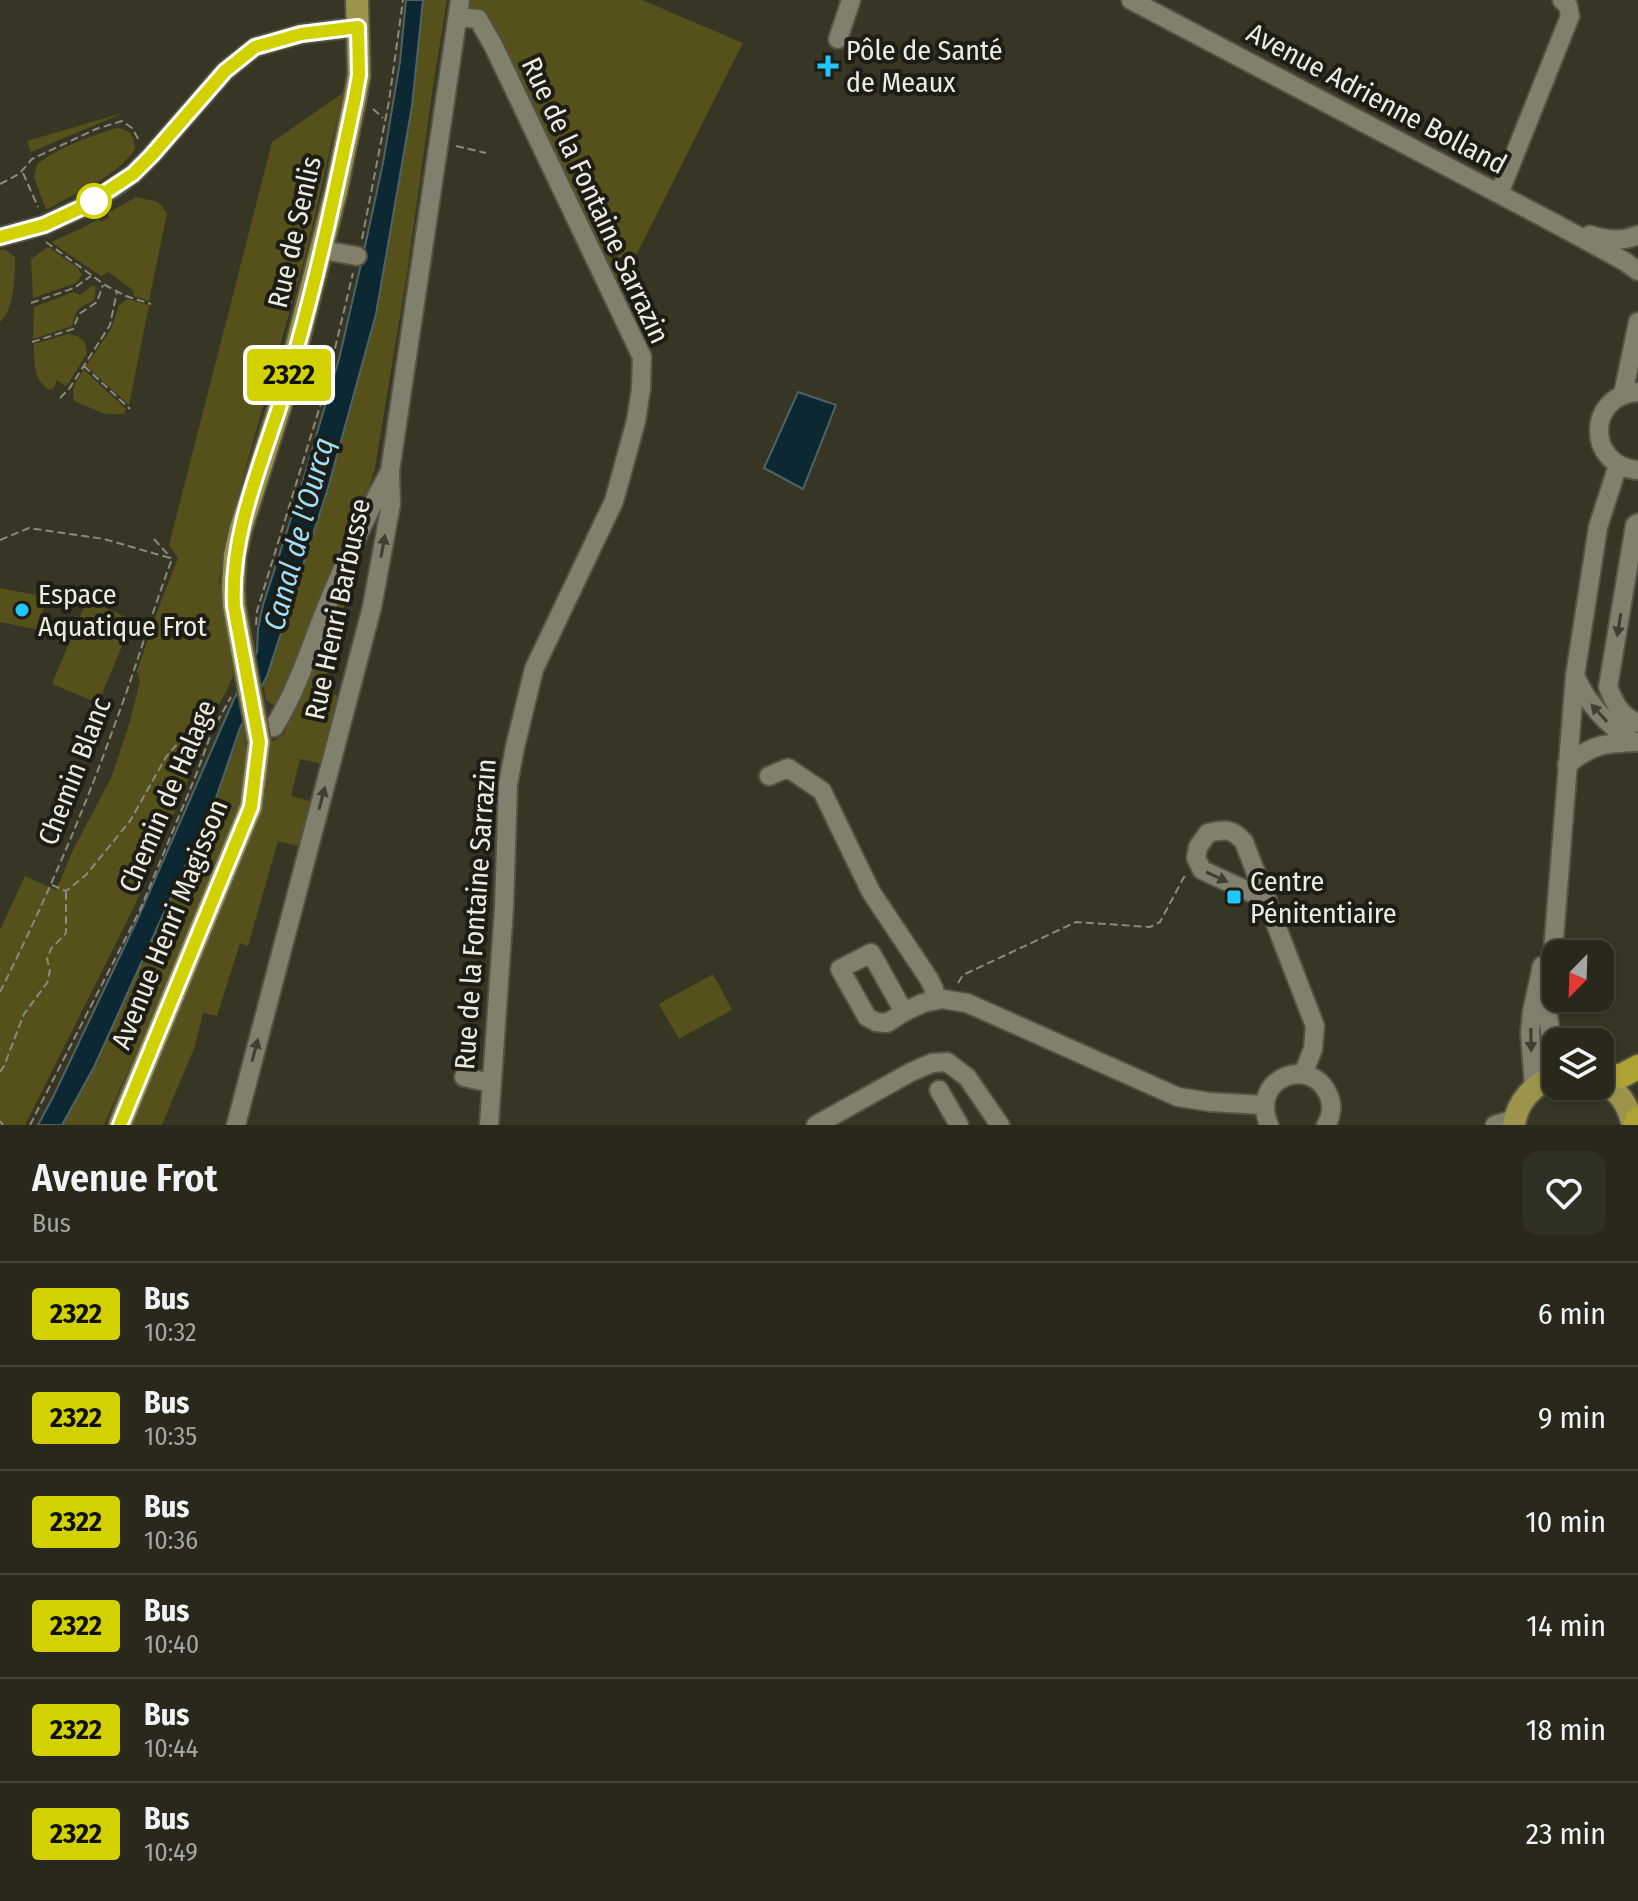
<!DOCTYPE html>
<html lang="fr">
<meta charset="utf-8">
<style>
body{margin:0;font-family:"Fira Sans Condensed",sans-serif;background:#313024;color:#f1f3f6;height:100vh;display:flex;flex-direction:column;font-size:30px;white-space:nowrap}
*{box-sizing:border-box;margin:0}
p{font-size:26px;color:#a5a6a3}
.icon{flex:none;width:44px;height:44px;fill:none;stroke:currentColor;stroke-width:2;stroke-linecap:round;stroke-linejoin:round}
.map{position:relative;height:1125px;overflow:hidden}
.sheet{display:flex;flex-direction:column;background:#29281b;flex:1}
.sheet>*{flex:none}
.badge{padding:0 16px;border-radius:6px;font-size:28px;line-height:52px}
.needle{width:52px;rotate:203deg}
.tools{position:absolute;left:1542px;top:940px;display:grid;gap:16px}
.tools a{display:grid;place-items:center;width:72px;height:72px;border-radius:16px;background:#29281b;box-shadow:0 2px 6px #0004,0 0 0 2px #45443a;font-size:40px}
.map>.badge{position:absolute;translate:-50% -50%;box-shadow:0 0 0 4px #fff}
.round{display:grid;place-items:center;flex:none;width:84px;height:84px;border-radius:16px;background:#313024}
.head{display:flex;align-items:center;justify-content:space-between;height:136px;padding:0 32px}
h1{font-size:38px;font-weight:600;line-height:60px}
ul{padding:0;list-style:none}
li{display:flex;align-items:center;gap:24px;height:104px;padding:0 32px;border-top:2px solid #45443a}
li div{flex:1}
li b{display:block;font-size:30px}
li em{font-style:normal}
li .badge{min-width:88px;font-weight:700;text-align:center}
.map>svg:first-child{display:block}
.green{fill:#56501b}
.water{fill:#0b2833;stroke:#4f6367;stroke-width:2}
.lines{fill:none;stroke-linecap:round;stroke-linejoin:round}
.minor-casing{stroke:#545343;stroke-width:22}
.major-casing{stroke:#545343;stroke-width:26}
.highway-casing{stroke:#545343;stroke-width:28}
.path{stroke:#8b8a7c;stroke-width:2;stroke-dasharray:8 4;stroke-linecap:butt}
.minor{stroke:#81806c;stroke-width:18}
.major{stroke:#9c944b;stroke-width:22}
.highway{stroke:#aea235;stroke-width:24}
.major-bridge-casing{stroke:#545343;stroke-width:26;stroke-linecap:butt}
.major-bridge{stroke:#9c944b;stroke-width:22}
.oneway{fill:#403f33}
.line-casing{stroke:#fff;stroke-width:18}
.line{stroke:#d2d200;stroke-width:12}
.poi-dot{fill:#1fc9fd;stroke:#1d1c15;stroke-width:3}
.stop-dot{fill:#fff;stroke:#d2d200;stroke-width:4}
.labels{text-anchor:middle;stroke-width:8;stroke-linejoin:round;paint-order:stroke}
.poi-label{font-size:28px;fill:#edece1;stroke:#1d1c15;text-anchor:start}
.street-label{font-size:28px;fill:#edece1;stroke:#1d1c15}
.water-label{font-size:30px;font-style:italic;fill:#9cdffb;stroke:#1d1c15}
</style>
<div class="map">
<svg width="1638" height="1125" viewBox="0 0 1638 1125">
<rect width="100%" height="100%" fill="#373524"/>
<path class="green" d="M423,0h24l-14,87 -26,187 -32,194 -15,50 -78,183 -7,5 -9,-6 -3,-16 65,-196 48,-174 36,-208z
M460,0h182l101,43 -129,256 -135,-279 -20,-3z
M343,93l-36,157 -81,288 -7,44 14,94 -8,18 -20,33 -13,5 -11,30 11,9 -59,138 -107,214v2h-26v-195l25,-54 31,14 17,-40 38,-72 19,-57 10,-40 -3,-10 23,-67 18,-46 -9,-13 103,-403z
M126,112l-95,40 -4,-11z
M116,128c13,0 19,9 19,21 -21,30 -58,43 -89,61l-12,-33 3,-13c22,-17 52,-27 79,-36z
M136,197l22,5 9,11 -18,88 -15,-5 -1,-6 -25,-18 -7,4 -50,-34 27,-12 21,-11 2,3 8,-5 -1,-4z
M48,247l30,21 4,7 -6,8 -43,15 -2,-39z
M4,249l11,8c0,19 0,51 -15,65v-72z
M92,286l4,1 -2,13c-17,10 -16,5 -22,26l-39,13 1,-32 39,-15 7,3z
M128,299l21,6 -20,100 -43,-39 25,-37 8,-24z
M68,334l9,2 8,6 2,11 -19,31 -3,2 -8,-6 -3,8 -5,2c-16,-12 -15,-28 -15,-46z
M84,370l42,39 -2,5h-19l-31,-13c-3,-14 2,-20 10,-31z
M363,535l-41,155 19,7 -18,67 -23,-5 -9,37 22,6 -12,45 -23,-6 -30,105 -8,-3 -23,73 -14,-3 -8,33 -33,79h-35l140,-371 5,-12 12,-8z
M0,588l46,9 -7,33 -39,-8z
M87,600l46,20 -35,83 -46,-19z
M243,723c6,38 1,73 -10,109l-129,293h-42l32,-58 122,-269z
M713,974l19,36 -53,29 -20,-35z"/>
<path class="water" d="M406,0h17l-11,106 -36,208 -48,174 -61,188 -27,52 -24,70 -122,269 -32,58h-24l15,-28 86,-181 95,-217 23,-47 1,-23 5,-24 36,-111 40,-135 25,-108 19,-88 17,-101z
M798,392l38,13 -33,84 -39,-21z"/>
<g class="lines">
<defs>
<path id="minor" d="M1131,0l425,224 68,37 14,10
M459,17l19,2 15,26 149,312 -1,32 -5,32 -22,80 -80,168 -19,78 -7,37 -4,124 -15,217
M838,39l13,-39
M1499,194l71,-178 -2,-10 -6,-6
M1590,235c17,5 31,7 48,0
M0,237l44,-12 39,-18 32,-20 18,-13 18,-18 74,-85 30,-24 46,-13 57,-7
M322,250l35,6
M1638,392c-52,3 -52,74 0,78
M1623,394l15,-72
M1638,523l-3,2 -27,162c6,15 13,30 30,36
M1575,676c13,29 32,48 58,66
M256,729l18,-2c23,-37 36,-79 52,-119 19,-46 39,-91 63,-135
M1567,765c25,-21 38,-22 71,-23
M769,776l19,-8 34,23 49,101 58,87 5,10 -1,12
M1267,900l-65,-30 -6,-12 2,-11 10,-14c17,-4 24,-5 36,9l71,184 -2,23 -10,25
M904,1012l-33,-59 -31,16 27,48 9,5 11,1 17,-11 19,-9 19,-4 25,4 211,94 32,5 54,3
M1556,1049l-5,-11 -3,-24 27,-338 23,-149 20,-62
M464,1077l27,6
M1534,1088l-4,-56 2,-20 10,-46
M939,1090l20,35
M236,1125l136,-518 19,-103 -1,-33 70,-471
M816,1125l95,-53 21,-9 15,-1 20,15 33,48
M1269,1125c-20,-47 41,-70 59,-31 5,10 4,22 -2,31
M1495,1125l19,-6"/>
<path id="major" d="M244,661l-10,-55 -1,-18 2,-33 6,-27 47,-147 48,-190 19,-93 4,-23 -2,-75
M1600,1079c20,14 27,23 33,46
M120,1125l131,-318 8,-65
M1514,1125c3,-24 20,-41 42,-49"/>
<path id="highway" d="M1600,1079l23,-4 15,-8
M1636,1125l2,-6"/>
</defs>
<use href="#minor" class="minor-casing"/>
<use href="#major" class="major-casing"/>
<use href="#highway" class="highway-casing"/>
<path class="path" d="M373,109l10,9
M456,146l30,7
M23,173l15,34
M0,184l19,-10 13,-15 64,-30 26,-8 10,7 8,14
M362,239l27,-138 14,-101
M46,242l59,43 21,11 25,8
M31,303l43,-15 17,-12
M32,342l41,-13 6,-15 18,-12 6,-17
M84,366l46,43
M60,398l9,-9 41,-64 7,-34
M154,539l17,19
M0,540l29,-12 75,11 66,19
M256,625l1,-14 68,-221 28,-117
M52,885l14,6 20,-16 44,-54 36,-64 12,-14 33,-11
M958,983l5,-8 113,-53 74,5 10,-5 24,-45 2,-1
M0,992c44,-88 83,-178 116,-271 20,-53 36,-109 56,-162
M0,1072l4,-6 20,-52 23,-31 3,-13 -3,-11 4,-10 15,-16v-41
M0,1121l3,4
M30,1125l110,-215 56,-135 16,-44 19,-34"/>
<use href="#minor" class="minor"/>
<use href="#major" class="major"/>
<use href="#highway" class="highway"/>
<defs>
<path id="major-bridge" d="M244,661l15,81"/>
</defs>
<use href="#major-bridge" class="major-bridge-casing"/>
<use href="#major-bridge" class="major-bridge"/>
</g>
<defs><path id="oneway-solid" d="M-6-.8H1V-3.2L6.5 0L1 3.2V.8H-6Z" transform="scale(2)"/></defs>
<g class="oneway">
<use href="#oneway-solid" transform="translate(383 546) rotate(-80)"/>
<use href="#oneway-solid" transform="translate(1619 625) rotate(99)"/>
<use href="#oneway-solid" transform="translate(1599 713) rotate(-132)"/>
<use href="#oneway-solid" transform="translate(322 798) rotate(-75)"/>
<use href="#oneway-solid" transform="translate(1217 877) rotate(25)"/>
<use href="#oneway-solid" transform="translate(1531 1040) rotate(89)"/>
<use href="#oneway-solid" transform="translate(255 1050) rotate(-75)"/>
</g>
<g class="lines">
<defs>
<path id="line" d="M0,237l44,-12 39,-18 50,-33 18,-18 74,-85 30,-24 46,-13 57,-7 1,48 -4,23c-20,95 -40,191 -68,284 -21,73 -57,146 -53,224l25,136 -8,65 -131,318"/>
</defs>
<use href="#line" class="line-casing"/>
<use href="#line" class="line"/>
</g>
<g class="poi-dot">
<path d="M824 54h8v8h8v8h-8v8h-8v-8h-8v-8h8z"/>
<circle cx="22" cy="610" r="8"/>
<rect x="1226" y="889" width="16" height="16" rx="4"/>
</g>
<circle class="stop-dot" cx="94" cy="201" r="16"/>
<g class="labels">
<g class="poi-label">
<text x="846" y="60">Pôle de Santé<tspan x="846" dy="32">de Meaux</tspan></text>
<text x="38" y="604">Espace<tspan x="38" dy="32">Aquatique Frot</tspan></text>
<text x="1250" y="891">Centre<tspan x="1250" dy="32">Pénitentiaire</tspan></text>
</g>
<g class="street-label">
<text transform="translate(1377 98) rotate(28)" y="10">Avenue Adrienne Bolland</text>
<text transform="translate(596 200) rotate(65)" y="10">Rue de la Fontaine Sarrazin</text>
<text transform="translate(294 232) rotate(-77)" y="10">Rue de Senlis</text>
<text transform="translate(337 609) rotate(-78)" y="10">Rue Henri Barbusse</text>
<text transform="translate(74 771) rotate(-69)" y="10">Chemin Blanc</text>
<text transform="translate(167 796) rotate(-67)" y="10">Chemin de Halage</text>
<text transform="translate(475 914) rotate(-86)" y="10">Rue de la Fontaine Sarrazin</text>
<text transform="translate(169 924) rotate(-68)" y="10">Avenue Henri Magisson</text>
</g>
<g class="water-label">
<text transform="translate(299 534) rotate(-75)" y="10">Canal de l'Ourcq</text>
</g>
</g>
</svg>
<div class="tools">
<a><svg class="needle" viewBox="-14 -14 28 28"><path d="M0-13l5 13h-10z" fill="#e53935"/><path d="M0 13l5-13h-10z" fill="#a5a6a3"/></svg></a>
<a><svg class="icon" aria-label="layers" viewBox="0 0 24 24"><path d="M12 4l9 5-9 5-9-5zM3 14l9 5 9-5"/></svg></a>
</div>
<b class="badge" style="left:289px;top:375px;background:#d2d200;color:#111">2322</b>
</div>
<section class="sheet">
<div class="head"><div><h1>Avenue Frot</h1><p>Bus</p></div><a class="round"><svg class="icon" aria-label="heart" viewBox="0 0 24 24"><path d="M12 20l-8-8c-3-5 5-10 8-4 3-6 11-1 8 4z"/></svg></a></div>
<ul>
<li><span class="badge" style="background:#d2d200;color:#111">2322</span><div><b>Bus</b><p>10:32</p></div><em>6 min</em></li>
<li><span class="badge" style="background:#d2d200;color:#111">2322</span><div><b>Bus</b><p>10:35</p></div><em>9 min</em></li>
<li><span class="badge" style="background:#d2d200;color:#111">2322</span><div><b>Bus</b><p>10:36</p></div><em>10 min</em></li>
<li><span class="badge" style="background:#d2d200;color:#111">2322</span><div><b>Bus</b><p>10:40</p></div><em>14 min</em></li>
<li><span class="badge" style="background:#d2d200;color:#111">2322</span><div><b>Bus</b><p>10:44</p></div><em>18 min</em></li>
<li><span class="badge" style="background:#d2d200;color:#111">2322</span><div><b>Bus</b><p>10:49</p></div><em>23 min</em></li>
</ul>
</section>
